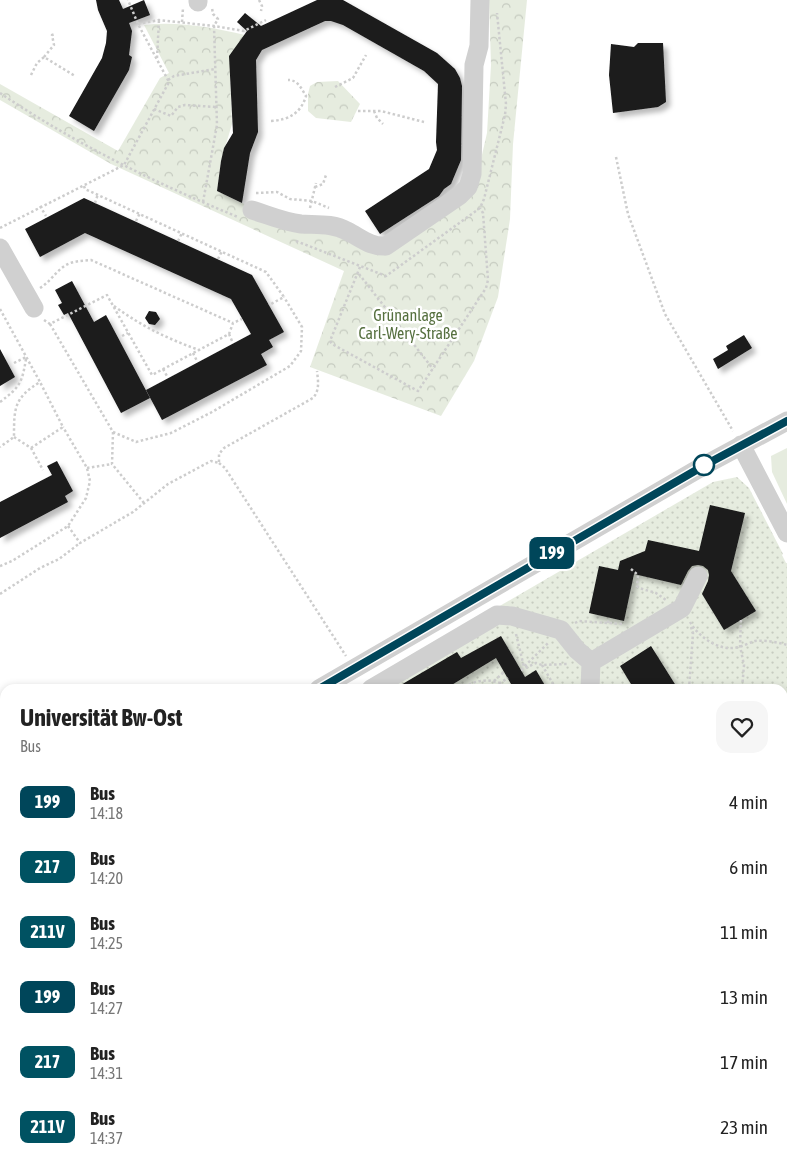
<!DOCTYPE html>
<meta charset="utf-8">
<style>
body{margin:0;font-family:"Asap Condensed",sans-serif;background:#f6f6f6;color:#222;height:100vh;display:flex;flex-direction:column;font-size:19px;white-space:nowrap}
*{box-sizing:border-box;margin:0}
p{font-size:16px;color:#767676}
.icon{flex:none;width:28px;height:28px;fill:none;stroke:currentColor;stroke-width:2;stroke-linecap:round;stroke-linejoin:round}
.map{position:relative;flex:1;overflow:hidden}
.side{position:absolute;left:0px;top:684px;width:788px;height:486px;display:flex;flex-direction:column;background:#fff;border-radius:15px 15px 0 0;box-shadow:0 2px 8px #0003}
.side>*{flex:none}
.badge{padding:0 10px;border-radius:8px;font-size:18px;line-height:32px}
.map>.badge{position:absolute;translate:-50% -50%;box-shadow:0 0 0 2px #fff}
.round{display:grid;place-items:center;flex:none;width:52px;height:52px;border-radius:15px;background:#f6f6f6}
.summary{display:flex;align-items:center;justify-content:space-between;height:85px;padding:0 20px}
h1{font-size:24px;font-weight:700;line-height:38px}
ul{padding:0;list-style:none}
li{display:flex;align-items:center;gap:15px;height:65px;padding:0 20px}
li div{flex:1}
li b{display:block;font-size:19px}
li em{font-style:normal}
li .badge{min-width:55px;font-weight:700;text-align:center}
.map>svg:first-child{display:block}
.grass{fill:url(#grass-dots)}
.forest{fill:url(#forest-crowns)}
.garden{fill:#e6ecdf}
.building{fill:#1a1a1a;filter:url(#shadow)}
.lines{fill:none;stroke-linecap:round;stroke-linejoin:round}
.path{stroke:#cdcdcd;stroke-width:2.5;stroke-dasharray:2.5 2.5;stroke-linecap:butt}
.minor{stroke:#d0d0d0;stroke-width:19}
.line-casing{stroke:#fff;stroke-width:11}
.line{stroke:#00465a;stroke-width:8}
.stop-dot{fill:#fff;stroke:#00465a;stroke-width:2.5}
.labels{text-anchor:middle;stroke-width:5;stroke-linejoin:round;paint-order:stroke}
.park-label{font-size:16px;fill:#56703f;stroke:#fff}
</style>
<div class="map">
<svg width="787" height="1169" viewBox="0 0 787 1169">
<defs>
<pattern id="grass-dots" width="8" height="8" patternUnits="userSpaceOnUse" patternTransform="scale(1.25)"><rect width="8" height="8" fill="#e6ecdf"/><path d="M2 2h.1M6 6h.1" fill="none" stroke="#c6cbc0" stroke-width="1.8" stroke-linecap="round"/></pattern>
<pattern id="forest-crowns" width="20" height="18" patternUnits="userSpaceOnUse" patternTransform="scale(1.25)"><rect width="20" height="18" fill="#e6ecdf"/><path d="M2 6a3 3 0 1 1 6 0M12 15a3 3 0 1 1 6 0" fill="none" stroke="#c6cbc0"/></pattern>
<filter id="shadow"><feDropShadow dx="4.5" dy="4.5" stdDeviation="2.5" flood-color="#0004"/></filter>
</defs>
<rect width="100%" height="100%" fill="#fff"/>
<path class="grass" d="M737,477l12,11 34,66 -1,1 4,8h1v577l-4,1 -1,-452h-425l356,-207z
M5,976v46l-4,3 4,5v82l-5,3v-130z
M5,1148v17h106l-6,4h-105v-7l4,-3 -4,-8z
M195,1165h471l-7,4h-462z"/>
<path class="forest" d="M489,0h38l-14,144 -3,75 -12,78 -24,64 -33,55 -131,-49 34,-96 -233,-107 -111,-64v-16l118,67 42,-73 9,-5 -25,-48c33,-4 68,2 101,10l-14,30 -1,10 2,49 -11,37 -4,30 25,12 143,50 91,-72 11,-48 4,-68z
M338,81l22,23 -9,18 -35,-4 -8,-7v-17l2,-8 7,-4z"/>
<path class="garden" d="M787,448v56l-15,-32 -1,-16z"/>
<path class="building" d="M96,0h23l4,9 21,-9 6,15 -21,8 3,8 -3,24 3,2 -3,13 -35,61 -25,-15 33,-58 4,-15 1,-12 -9,-21z
M317,0h26l94,53 18,16 5,9 2,8 -1,74 -10,24 -7,5 -5,7 -59,38 -15,-23 64,-42 8,-19 -1,-8 2,-58 -14,-13 -81,-46 -12,-4h-6l-63,29 -6,10 2,72 -8,21 -8,50 -25,-12 4,-30 3,-13 9,-15 -4,-77 18,-25 -10,-9 8,-9 16,13z
M638,43h25l3,59 -8,5 -45,6 -4,-38 2,-31 23,3z
M84,198l168,77 32,57 -15,8 4,7 -12,7 6,11 -105,55 -16,-30 105,-56 -20,-35 -146,-66 -45,24 -15,-28z
M72,281l22,41 12,-7 44,83 -29,15 -53,-100 -4,2 -6,-10 4,-2 -7,-13z
M149,311l7,1 4,7 -5,6 -6,-1 -4,-6z
M744,335l8,13 -34,21 -5,-10 15,-9 -2,-4z
M0,349l15,28 -15,9z
M57,461l16,30 -8,5 3,6 -68,36v-36l52,-27 -5,-9z
M710,505l35,8 -14,58 25,40 -32,19 -22,-36 6,-13 1,-6 -1,-5 -5,-4 -5,-1 -6,1 -4,5 -7,14 -47,-11 -10,47 -35,-8 10,-47 19,4 2,-9 25,-10 3,-11 51,11z
M501,636l24,41 11,-7 11,19h-44l8,-5 -15,-26 -51,31h-51l63,-37 4,6z
M651,646l27,43h-44l-14,-23z"/>
<g class="lines">
<path class="path" d="M259,0l3,6 -1,5
M182,22l1,-14
M138,24l21,-4 55,6 30,5 22,-11
M44,57l10,-12 -2,-10 3,-1
M157,58l2,-38
M31,75l6,-12 7,-6 31,19
M168,80l6,-4 41,-7
M335,87l18,-9 13,-23
M0,93c74,50 155,90 238,124
M154,109l17,7 7,-9 7,-2 31,2
M358,111h23l43,11
M374,111l3,7 6,6
M271,121c18,-1 30,-8 35,-25 -5,-8 -8,-16 -18,-16
M616,157l12,57 37,100 68,117
M84,186l1,3 181,83 18,25 -15,8
M315,187l8,-3 3,-9
M256,193l21,-1 13,7 22,2 17,7
M203,202l14,-77 -3,-99 4,-7 -5,-5 -1,-6
M95,203l3,-9
M40,206l6,10
M310,208l6,-25
M136,221l4,-8
M0,228l124,-63 45,-83 -31,-58 -10,-24
M178,241l4,-8
M296,241l90,35 94,-68 4,-9 21,-84 1,-11 -9,-91
M218,259l4,-8
M360,267l-30,74 2,3 86,47 68,-103 2,-8 -5,-67 -3,-5
M359,274l74,95
M40,288c10,-6 16,-17 26,-23 7,-4 16,-4 25,-5l142,63
M114,306c29,21 52,32 85,44
M0,309l40,73c-26,16 -26,26 -26,55l-14,10
M44,320l6,4 57,-29 45,80 77,-41 4,-11 9,-4
M50,324l63,108 -1,32 32,39
M229,334l3,7
M122,336l6,-3
M193,353l4,8
M14,363l12,-6
M163,369l4,7
M0,402c20,-15 22,-19 26,-43
M113,432l23,10 35,-9 41,-21 78,-46 11,-15 1,-24 -18,-30
M14,437l17,11 12,22
M31,448l32,-21 -23,-45
M219,463l6,5 121,188
M87,468l25,-4
M68,526l12,17 53,-31 35,-28 43,-23 8,2v-9l5,-6 89,-50c7,-8 5,-17 4,-27
M0,566l12,-5 56,-35 18,-28 4,-17 -3,-13 -24,-41
M631,569l7,6 -1,11 2,2 17,5 10,7
M0,594l40,-26 19,-9 21,-16
M741,620l-1,26 4,19 -2,24
M690,622c8,14 26,27 42,26 8,0 16,-5 23,-7 11,-1 22,1 32,4
M575,623l4,-2 43,3
M608,623l1,-5
M516,634l8,33 25,-25
M542,665l14,24
M521,670l15,-7 6,2 25,-1
M494,681l10,-9
M451,686l1,3
M460,689c13,-8 26,-11 40,-6l3,6
M501,689l-1,-6 8,-5
M689,689l4,-56 -2,-6
M782,866l5,-3
M782,871l5,-7
M782,1002l5,-2
M312,1165l3,4
M321,1169l1,-4
M604,1169l2,-4
M778,1169l1,-4"/>
<path class="minor" d="M198,2v-2
M252,210c16,5 32,12 49,14 15,1 32,-1 46,7 14,7 23,16 39,15l73,-50 9,-9 4,-13 2,-109 5,-19 1,-46
M0,248l34,60
M741,445l46,88
M591,662l91,-54 16,-32
M319,689l386,-224 82,-44
M371,689l126,-74 15,1 49,14 16,20 14,12 -1,27
M0,945l5,-8
M782,1146l5,-2
M185,1165l3,4
M569,1165l2,4
M118,1169l6,-4
M672,1169h5
M746,1169l6,-4"/>
</g>
<g class="lines">
<defs>
<path id="line" d="M319,689l386,-224 82,-44"/>
</defs>
<use href="#line" class="line-casing"/>
<use href="#line" class="line"/>
</g>
<circle class="stop-dot" cx="704" cy="465" r="10"/>
<g class="labels">
<g class="park-label">
<text x="408" y="321">Grünanlage<tspan x="408" dy="18">Carl-Wery-Straße</tspan></text>
</g>
</g>
</svg>
<b class="badge" style="left:552px;top:553px;background:#00465a;color:#fff">199</b>
<section class="side">
<div class="summary"><div><h1>Universität Bw-Ost</h1><p>Bus</p></div><a class="round"><svg class="icon" aria-label="heart" viewBox="0 0 24 24"><path d="M12 20l-8-8c-3-5 5-10 8-4 3-6 11-1 8 4z"/></svg></a></div>
<ul>
<li><span class="badge" style="background:#00465a;color:#fff">199</span><div><b>Bus</b><p>14:18</p></div><em>4 min</em></li>
<li><span class="badge" style="background:#005262;color:#fff">217</span><div><b>Bus</b><p>14:20</p></div><em>6 min</em></li>
<li><span class="badge" style="background:#005262;color:#fff">211V</span><div><b>Bus</b><p>14:25</p></div><em>11 min</em></li>
<li><span class="badge" style="background:#00465a;color:#fff">199</span><div><b>Bus</b><p>14:27</p></div><em>13 min</em></li>
<li><span class="badge" style="background:#005262;color:#fff">217</span><div><b>Bus</b><p>14:31</p></div><em>17 min</em></li>
<li><span class="badge" style="background:#005262;color:#fff">211V</span><div><b>Bus</b><p>14:37</p></div><em>23 min</em></li>
</ul>
</section>
</div>
